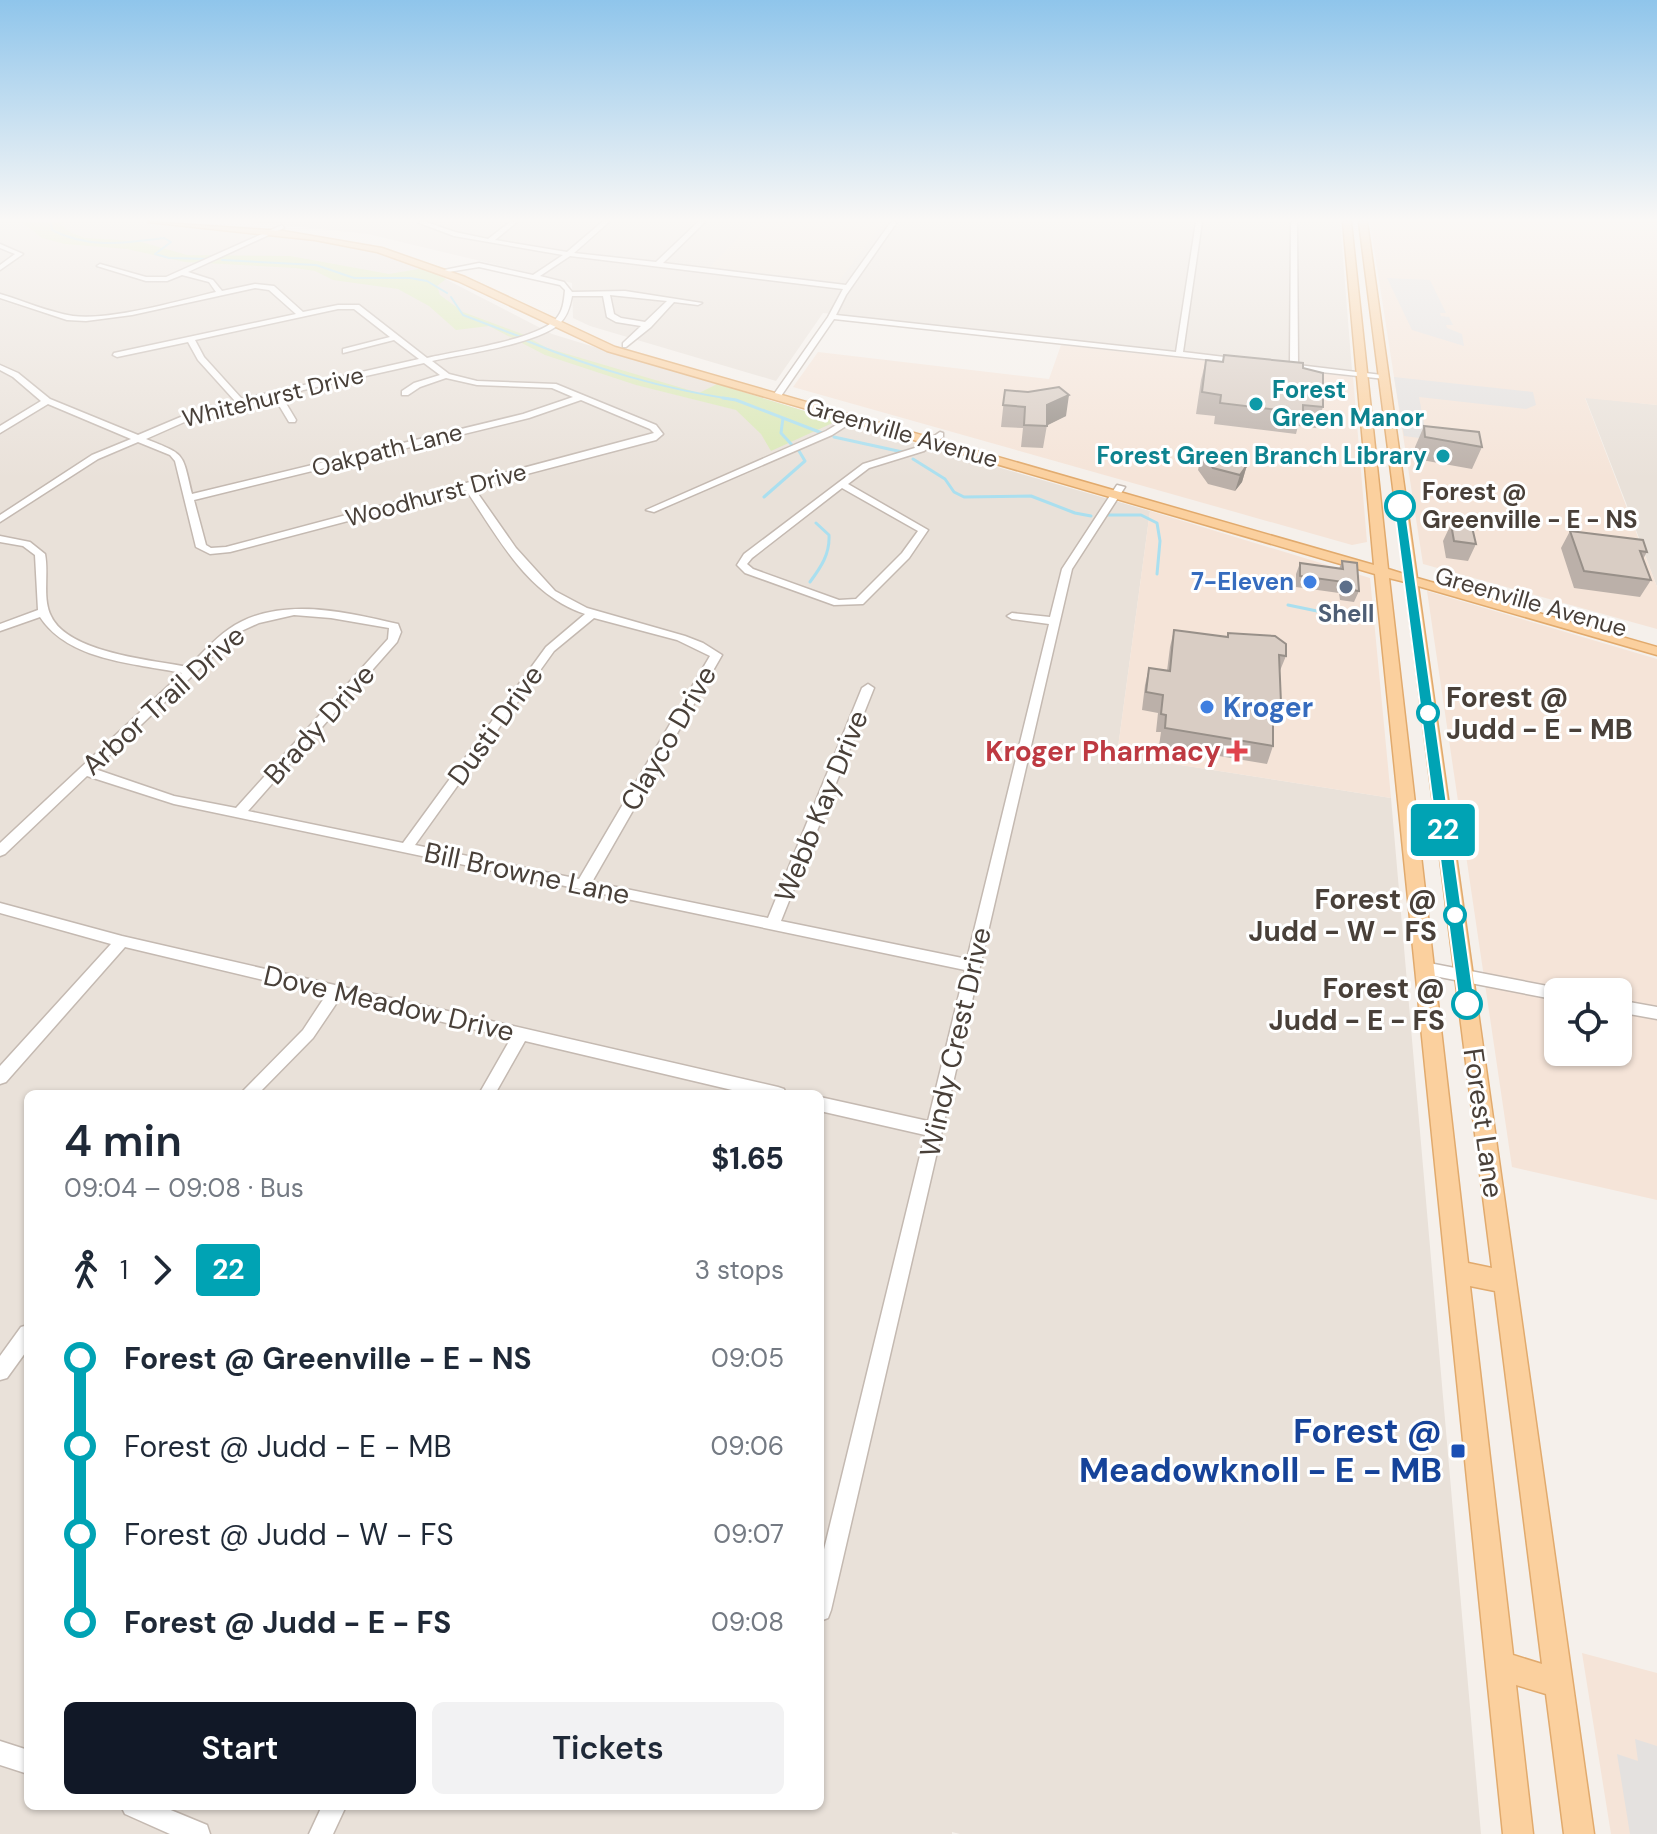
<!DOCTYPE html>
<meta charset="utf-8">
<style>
body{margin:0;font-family:"DM Sans",sans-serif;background:#f2f2f3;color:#1f2937;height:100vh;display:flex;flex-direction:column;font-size:30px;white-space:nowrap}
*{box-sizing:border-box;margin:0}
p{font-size:26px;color:#747a83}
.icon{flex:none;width:44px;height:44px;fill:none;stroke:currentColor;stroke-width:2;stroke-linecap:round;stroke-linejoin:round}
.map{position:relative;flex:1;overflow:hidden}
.panel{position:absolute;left:24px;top:1090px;width:800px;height:720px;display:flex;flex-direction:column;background:#fff;border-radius:12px;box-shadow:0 2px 6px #0004}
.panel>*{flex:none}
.badge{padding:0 16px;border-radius:6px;font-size:28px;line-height:52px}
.buttons{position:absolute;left:1544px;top:978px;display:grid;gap:16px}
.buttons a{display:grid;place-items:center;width:88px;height:88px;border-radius:12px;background:#fff;box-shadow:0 2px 6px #0004;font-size:40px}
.map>.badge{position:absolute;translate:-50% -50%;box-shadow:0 0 0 4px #fff}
.legs{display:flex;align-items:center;gap:12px;height:88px;padding:0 40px;font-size:26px}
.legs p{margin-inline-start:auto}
.overview{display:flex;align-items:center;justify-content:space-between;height:136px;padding:0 40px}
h1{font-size:44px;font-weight:600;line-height:60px}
.action{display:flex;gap:16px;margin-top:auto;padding:16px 40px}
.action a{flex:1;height:92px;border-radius:12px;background:#111827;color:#fff;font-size:32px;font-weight:600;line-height:92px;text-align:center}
.action a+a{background:#f2f2f3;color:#1f2937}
ul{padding:0 40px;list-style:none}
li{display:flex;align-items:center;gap:28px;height:88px;font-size:30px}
li i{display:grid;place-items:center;width:12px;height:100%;margin:0 10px;background:currentColor}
li i::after{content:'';width:20px;height:20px;margin:-10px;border:6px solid;border-radius:50%;background:#fff}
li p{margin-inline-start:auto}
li:first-child i{background:linear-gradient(#0000 50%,currentColor 0)}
li:last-child i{background:linear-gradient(currentColor 50%,#0000 0)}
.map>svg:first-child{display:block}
.residential{fill:#e9e1d9;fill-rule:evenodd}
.commercial{fill:#f5e4d8;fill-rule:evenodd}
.education{fill:#eee3d6}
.green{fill:#dae8b6}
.parking{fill:#e4e1df}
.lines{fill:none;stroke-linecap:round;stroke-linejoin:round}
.stream-far1{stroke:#aadfef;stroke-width:2}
.stream{stroke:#aadfef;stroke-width:3}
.minor-casing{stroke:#c4b9b1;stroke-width:3}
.major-casing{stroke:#e1aa6d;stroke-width:3}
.minor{fill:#fff;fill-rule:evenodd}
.major{fill:#fbd09e;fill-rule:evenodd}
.wall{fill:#bbb0a9}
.shaded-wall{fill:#989089}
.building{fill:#d9cdc4;stroke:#989089;stroke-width:2}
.line-1{fill:#00a3b4;stroke:#fff;stroke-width:2}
.culture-dot{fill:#0f9aa8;stroke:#fff;stroke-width:3}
.stop-1-dot{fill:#fff;stroke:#00a3b4;stroke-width:4}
.shop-dot{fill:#3f7fe0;stroke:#fff;stroke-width:3}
.service-dot{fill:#5c6f8a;stroke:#fff;stroke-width:3}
.health-dot{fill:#e0444e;stroke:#fff;stroke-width:3}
.transit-dot{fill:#1a4fb4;stroke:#fff;stroke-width:3}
.labels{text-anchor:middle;stroke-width:6;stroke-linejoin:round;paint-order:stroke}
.far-culture-label{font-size:24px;font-weight:bold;fill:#0d838f;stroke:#fff;text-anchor:start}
.far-street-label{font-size:24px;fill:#494039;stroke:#fff}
.far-stop-label{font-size:24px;font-weight:bold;fill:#494039;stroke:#fff;text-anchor:start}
.far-shop-label{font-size:24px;font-weight:bold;fill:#366cbe;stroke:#fff;text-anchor:end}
.far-service-label{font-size:24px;font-weight:bold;fill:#4e5e75;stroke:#fff}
.stop-label{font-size:28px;font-weight:bold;fill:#494039;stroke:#fff;text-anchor:end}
.street-label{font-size:28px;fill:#494039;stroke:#fff}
.shop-label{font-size:28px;font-weight:bold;fill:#366cbe;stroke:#fff;text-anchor:start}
.health-label{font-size:28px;font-weight:bold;fill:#be3a42;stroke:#fff;text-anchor:end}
.near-transit-label{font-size:34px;font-weight:bold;fill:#164399;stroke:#fff;text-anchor:end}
</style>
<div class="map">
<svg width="1657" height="1834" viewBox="0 0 1657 1834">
<rect width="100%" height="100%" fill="#f5f0eb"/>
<path class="residential" d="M0,222h141l171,15 72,17 40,14 128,66 285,87 313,90 -33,244 274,43 90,1036h-521l-8,-2v2h-952zM28,1094h792v712h-792z
M251,222h1089l12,148 -529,-57 -47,68 -186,-55 -17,-8 -1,-35 -204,-49z
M1585,397l72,8v182l-31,-84z"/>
<path class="commercial" d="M1370,222h287v183l-72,-7 72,189v42l-234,-65z
M1061,345l292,32 14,165 -15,3 -559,-158 25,-35 231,27z
M1150,511l220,67 21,220 -274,-43z
M1427,591l230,68v541l-145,-33zM1558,992h60v60h-60z
M1582,1653l75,20v161h-46z"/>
<path class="education" d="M753,222h131l-46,60 -128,-15z"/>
<path class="green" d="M22,222h40l-1,3 11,8 13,5 53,3 49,14 103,1 99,18 35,-6 22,11 -9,7 3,9 23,17 59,22 25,14 152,45 18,-9 120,37 -66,30 -10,-17 -25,-24 -100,-25 -91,-30 -56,-29 -33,4 -27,-24 -31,-17 -65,-9 -18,-9 -20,-3 -110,-6 -58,-13 -62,-5 -23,-6z"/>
<path class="parking" d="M1387,278l43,2 16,33h-6l1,3 8,1 4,8h-7l1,3 15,6 2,12 -52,-16z
M1394,377l139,15 3,13 -10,4 -107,-12 8,42 -23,-3z
M1635,1739l22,7v88h-27l-13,-80 21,7z"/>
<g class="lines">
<path class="stream-far1" d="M51,222l1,8c36,19 73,13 112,8l7,4 -16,12 14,4 40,1
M222,260l94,5 38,13h56l17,3 20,12
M451,297l12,18 58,22
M527,341c71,29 133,47 209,59"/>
<path class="stream" d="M723,398l13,2 86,33
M783,418l-2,15 11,12
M834,437l73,16
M913,459l32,20 9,13 10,5 67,-1 44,17 16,3
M764,497l41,-36 -6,-10
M1108,515h33l16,8 3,18 -3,33
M810,582c11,-15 20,-28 19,-47l-13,-12
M1288,605l82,17"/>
<defs>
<path id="minor" d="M417,222h9l29,10 33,7 22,-17h7l-22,18 72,12 35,-30h7l-35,31 82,9 42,-40h7l-42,41 183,22 45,-63h6l-51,73 -10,20 340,37 20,-130h6l-19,130 58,7 4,2 -4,2 -407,-44 -55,80h-3l-4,-2 56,-80 15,-28 -273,-33 -30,20 24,6 8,10 53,-1 77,12 -4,2 -24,-3 -23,25 -25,20h-3v-4l18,-17 -25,-4 -9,-5 -4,-21h-31c-2,11 -5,21 -13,28 -21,20 -97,30 -127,37l17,13 28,7 79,3 100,41 7,9 -7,6 -182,48 42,60 39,43 32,17 98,28 18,7 19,12 -130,227 176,36 94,-230 6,-4 6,4 -93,233 186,38 82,-335 -37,-5 -5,-3 5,-3 38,4 12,-48 55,-84 8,2 -53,82 -241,1041 -3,8 -8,3v-55l105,-431 -105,-24v-14l108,24 37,-151 -791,-166 -87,-28 -82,78 -5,2v-13l182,-170c-48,-10 -113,-12 -142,-56l-40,14v-7l38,-14 -3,-55 -12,-9 -23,-4v-6l30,6 15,12c4,20 -3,44 6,62 17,37 101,44 137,51 13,-12 26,-28 41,-38 49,-34 116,-17 169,-5l3,8 -4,10 -149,169 155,32 143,-196 39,-33c-58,-19 -87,-77 -119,-124l-236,62 -20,2 -14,-7 -21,-86 -5,-6 -32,-13 -40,17 -98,63v-7l92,-60 39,-16 -83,-35 -48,29v-7l41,-25 -28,-24 -13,-7v-5l18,8 32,26 88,36 45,-19 52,-15 -37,-41 -10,-18 -71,15 -4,-2 1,-2 182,-39 -27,-24 -14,-2 -123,27 -46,6 -19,-1 -67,-22v-4c24,7 48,18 73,22 36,5 105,-15 143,-24l-7,-10 -27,-7 -15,6h-21l-49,-15 3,-2 46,13h20l116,-52 2,3 -96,44 25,8 9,11 33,-7 19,2 29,26 35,-7h21l68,53c30,-7 108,-18 128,-38 8,-8 9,-19 10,-30l-5,-5 -81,-18 -37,6 -3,-2 40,-8 54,12 30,-20 -109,-19zM610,295l57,6 -22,21 -24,-4 -7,-4zM338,309h16l36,28 -47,12v4l51,-13 25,19 -177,40 -38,-42 -9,-17zM424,363l16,12 -26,8 -12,8v4h6l12,-8 26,-9 31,7 75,3 21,9 -50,17 -331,80c-10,-42 -6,-39 -46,-55l43,-19 85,-23 15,25h6l1,-2 -15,-25zM581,400l69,29 4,4 -428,114 -15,1 -5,-3 -12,-45 335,-82zM294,615l37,3 58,10 -1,11 -152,169 -62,-12 -79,-27 142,-136 22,-10zM594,618l83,22 33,16 -131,223 -164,-34 139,-194z
M1291,222h6l1,143 84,10h3v4l-91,-10 -12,-3 8,-2z
M0,244l23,10 -23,16v-5l15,-11 -15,-6z
M850,417l7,2 -25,16 -178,77 -8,-2 180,-79z
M940,432l3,1v4l-19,14 -55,17 -21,16 80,46 -19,28 -46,46 -29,1 -89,-32 -8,-8 7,-11 119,-90 55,-17zM842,488l76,43 -16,22 -46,46 -17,1 -86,-31 -6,-5 5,-6z
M0,903l122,33 656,151 6,2 2,5h-37l-224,-53 -30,53h-16l32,-56 -171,-40 -27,40 -55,56h-18l63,-64 23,-35 -201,-48 -119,135 -6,2v-18l111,-122 -111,-31z
M1424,962l134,26 6,4h-6v8l-134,-26 -5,-2 -2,-4 2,-4z
M1618,1000l39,7v12l-39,-7z
M28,1325v24l-21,29 -7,2v-24l21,-29z
M0,1741l28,9v24l-28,-9z
M121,1806h40l46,19 3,9h-40l-45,-20z
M322,1806h24l-13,28h-24z"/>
<path id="major" d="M148,222l135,9 99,17 83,29 150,70 759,218 -31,-343h8l37,347 16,5 -45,-352h8l50,356 240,69v8l-239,-69 176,1248h-30l-18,-140 -30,-9 17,149h-30l-128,-1260 -768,-223 -149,-70 -81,-29 -62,-12zM1389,578l16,4 87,686 -24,-5zM1470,1286l25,5 47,373 -29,-9z"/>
</defs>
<use href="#minor" class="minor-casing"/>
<use href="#major" class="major-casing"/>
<use href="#minor" class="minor"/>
<use href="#major" class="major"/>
</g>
<path class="wall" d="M1224,355l79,13 20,39 -7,21 -18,-2 -2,8 -82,-10 1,-8 -19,-2 5,-34 5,-20 16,2z
M1005,390l61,26 -19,9 -4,23 -22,-1 2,-19 -22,-1z
M1424,426l58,21 -10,22 -56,-10 -1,-12z
M1202,453l45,12 -5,17 -7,9 -27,-7 -10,-14z
M1451,524l25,20 -8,17 -22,-3 -3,-17z
M1570,531l77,21 -4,7 8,21 -11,17 -66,-9 -13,-40z
M1342,561l17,30 -5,11 -14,-2 -1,-7 -43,-6v-13l4,-11 39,6z
M1174,630l53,7 1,-4 58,23 -7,17 1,35 -7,16v22l-6,18 -108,-18 2,-14h-5l2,-19 -16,-3 3,-25 4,-17 18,3 3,-24z"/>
<path class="shaded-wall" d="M1069,395l-3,21 -22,11 3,-22z
M1247,465l-5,17 -7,9 5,-16z"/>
<path class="building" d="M1224,355l79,8v5l20,5v34l-20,-2v8l-83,-10 1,-8 -19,-3 4,-32 17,2z
M1059,387l10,8 -22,10v21l-23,-1 1,-18 -22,-2 2,-15 23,2z
M1424,426l55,6 3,15 -57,-10z
M1202,453l45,12 -7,10 -27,-7z
M1451,524l21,3 4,17 -22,-3z
M1570,531l73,9 4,12 -7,-1 11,29 -67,-9z
M1342,561l15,2 2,28 -15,-2v-7l-44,-6v-13l43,6z
M1174,630l54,7v-4l47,3 11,8v12l-7,-1 2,48 -1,5 -7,-1v39l-108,-18 1,-13 -5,-1 2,-19 -17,-3 3,-24 21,3z"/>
<linearGradient id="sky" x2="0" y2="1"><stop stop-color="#8fc5eb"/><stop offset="0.46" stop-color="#faf8f6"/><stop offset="1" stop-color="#faf8f6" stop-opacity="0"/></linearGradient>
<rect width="1657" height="479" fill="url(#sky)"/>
<path class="line-1" d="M1400,503l5,3 70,498 -8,7 -8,-7 -65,-498z"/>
<g class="culture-dot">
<circle cx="1256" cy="404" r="8"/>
<circle cx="1443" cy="456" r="8"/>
</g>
<g class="stop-1-dot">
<circle cx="1400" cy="506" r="14"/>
<circle cx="1428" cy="713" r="10"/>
<circle cx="1455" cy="915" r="10"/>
<circle cx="1467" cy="1004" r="14"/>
</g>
<g class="shop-dot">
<circle cx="1310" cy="582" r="8"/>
<circle cx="1207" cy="707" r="8"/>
</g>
<circle class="service-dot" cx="1346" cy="587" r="8"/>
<path class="health-dot" d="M1233 739h8v8h8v8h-8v8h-8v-8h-8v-8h8z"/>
<rect class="transit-dot" x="1450" y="1443" width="16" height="16" rx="4"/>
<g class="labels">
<g class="far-culture-label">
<text x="1272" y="398">Forest<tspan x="1272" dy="28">Green Manor</tspan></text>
<text x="1427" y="464" text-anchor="end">Forest Green Branch Library</text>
</g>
<g class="far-street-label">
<text transform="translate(273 397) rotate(-14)" y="8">Whitehurst Drive</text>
<text transform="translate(902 433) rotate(16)" y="8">Greenville Avenue</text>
<text transform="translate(387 450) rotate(-14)" y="8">Oakpath Lane</text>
<text transform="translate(436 495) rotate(-15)" y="8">Woodhurst Drive</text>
<text transform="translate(1531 602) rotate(16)" y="8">Greenville Avenue</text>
</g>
<g class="far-stop-label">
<text x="1422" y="500">Forest @<tspan x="1422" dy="28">Greenville - E - NS</tspan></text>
</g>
<g class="far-shop-label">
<text x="1294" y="590">7-Eleven</text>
</g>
<g class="far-service-label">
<text x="1346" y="622">Shell</text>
</g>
<g class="stop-label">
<text x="1446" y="707" text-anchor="start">Forest @<tspan x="1446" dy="32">Judd - E - MB</tspan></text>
<text x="1437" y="909">Forest @<tspan x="1437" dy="32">Judd - W - FS</tspan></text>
<text x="1445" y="998">Forest @<tspan x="1445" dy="32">Judd - E - FS</tspan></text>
</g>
<g class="street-label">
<text transform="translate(163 700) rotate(-42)" y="10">Arbor Trail Drive</text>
<text transform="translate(319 724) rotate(-48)" y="10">Brady Drive</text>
<text transform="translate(495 725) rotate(-54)" y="10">Dusti Drive</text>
<text transform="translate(668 738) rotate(-60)" y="10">Clayco Drive</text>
<text transform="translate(821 806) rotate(-68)" y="10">Webb Kay Drive</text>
<text transform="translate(527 873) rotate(12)" y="10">Bill Browne Lane</text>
<text transform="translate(389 1003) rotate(13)" y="10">Dove Meadow Drive</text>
<text transform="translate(955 1042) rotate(-77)" y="10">Windy Crest Drive</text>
<text transform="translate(1484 1123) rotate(82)" y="10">Forest Lane</text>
</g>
<g class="shop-label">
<text x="1223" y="717">Kroger</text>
</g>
<g class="health-label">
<text x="1221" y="761">Kroger Pharmacy</text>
</g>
<g class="near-transit-label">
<text x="1442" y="1443">Forest @<tspan x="1442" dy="39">Meadowknoll - E - MB</tspan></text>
</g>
</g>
</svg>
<div class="buttons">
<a><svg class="icon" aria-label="locate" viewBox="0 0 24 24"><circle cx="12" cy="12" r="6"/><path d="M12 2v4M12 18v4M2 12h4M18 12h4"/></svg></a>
</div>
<b class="badge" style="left:1443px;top:830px;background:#00a3b4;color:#fff">22</b>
<section class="panel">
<div class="overview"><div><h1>4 min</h1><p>09:04 – 09:08 · Bus</p></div><b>$1.65</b></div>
<div class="legs"><svg class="icon" aria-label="walk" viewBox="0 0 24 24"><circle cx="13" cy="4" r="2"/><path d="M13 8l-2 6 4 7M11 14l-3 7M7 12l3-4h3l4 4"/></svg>1<svg class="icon" aria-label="forward" viewBox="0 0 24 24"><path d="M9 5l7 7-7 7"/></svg><b class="badge" style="background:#00a3b4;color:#fff">22</b><p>3 stops</p></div>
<ul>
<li><i style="color:#00a3b4"></i><b>Forest @ Greenville - E - NS</b><p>09:05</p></li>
<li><i style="color:#00a3b4"></i><span>Forest @ Judd - E - MB</span><p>09:06</p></li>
<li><i style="color:#00a3b4"></i><span>Forest @ Judd - W - FS</span><p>09:07</p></li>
<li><i style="color:#00a3b4"></i><b>Forest @ Judd - E - FS</b><p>09:08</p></li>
</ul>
<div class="action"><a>Start</a><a>Tickets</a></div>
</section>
</div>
